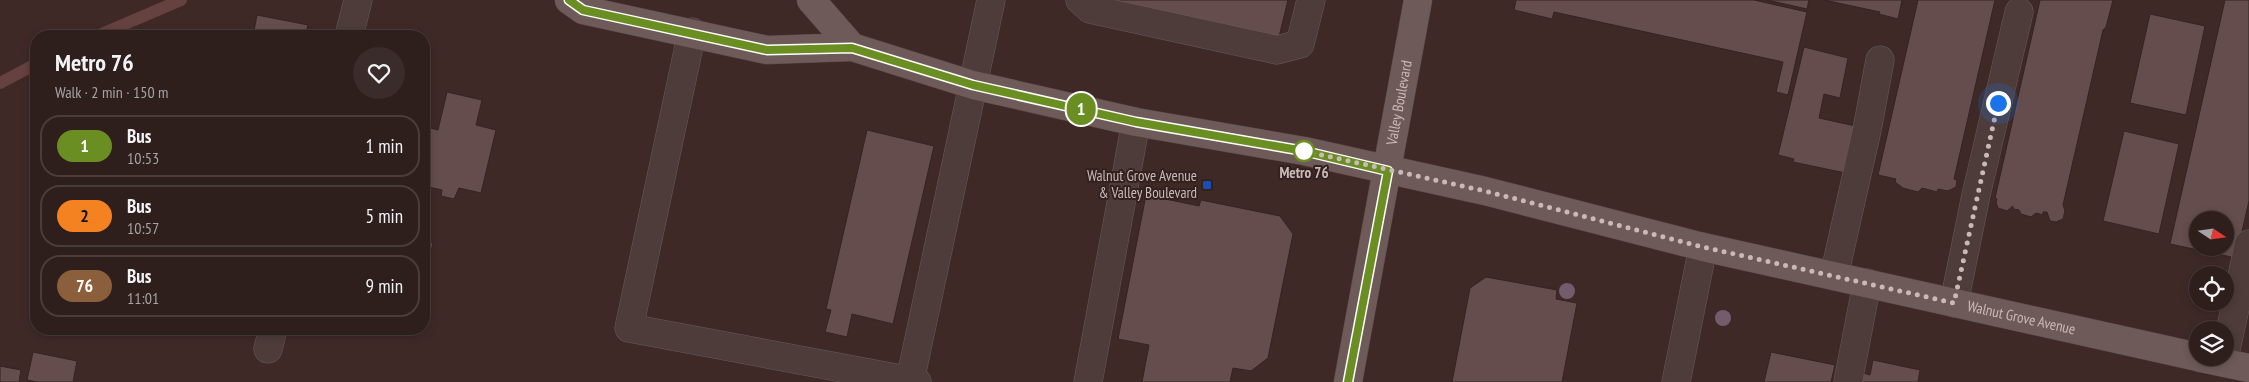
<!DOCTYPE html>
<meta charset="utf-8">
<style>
body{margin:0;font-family:"PT Sans Narrow",sans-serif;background:#3a2c2a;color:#f1f3f6;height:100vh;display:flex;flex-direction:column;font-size:19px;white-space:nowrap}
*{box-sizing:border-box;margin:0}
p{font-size:16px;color:#a7a2a4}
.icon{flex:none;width:28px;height:28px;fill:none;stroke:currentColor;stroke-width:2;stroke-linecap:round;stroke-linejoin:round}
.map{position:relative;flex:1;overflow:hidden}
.panel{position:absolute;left:30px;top:30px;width:400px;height:305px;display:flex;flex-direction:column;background:#2e1f1d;border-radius:20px;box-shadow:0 2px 8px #0003,0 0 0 1px #493d3b}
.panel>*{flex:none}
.badge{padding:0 10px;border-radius:16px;font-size:18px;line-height:32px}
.needle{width:32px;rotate:103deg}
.controls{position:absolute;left:2189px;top:211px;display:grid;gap:10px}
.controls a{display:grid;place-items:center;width:45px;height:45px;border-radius:50%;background:#2e1f1d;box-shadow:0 2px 8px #0003,0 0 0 1px #493d3b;font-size:25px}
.you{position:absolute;width:25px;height:25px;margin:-12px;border:4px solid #fff;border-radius:50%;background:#1a73e8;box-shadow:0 0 0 8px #1a73e833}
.map>.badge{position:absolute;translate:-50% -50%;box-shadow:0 0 0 2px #fff}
.round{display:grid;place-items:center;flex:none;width:52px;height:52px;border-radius:26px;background:#3a2c2a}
.overview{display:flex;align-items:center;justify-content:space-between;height:85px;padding:0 25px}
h1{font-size:24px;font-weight:800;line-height:38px}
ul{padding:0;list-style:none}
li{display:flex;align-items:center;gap:15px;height:62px;margin:0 10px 8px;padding:0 15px;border:2px solid #493d3b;border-radius:20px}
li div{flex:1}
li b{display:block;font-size:19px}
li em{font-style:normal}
li .badge{min-width:55px;font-weight:700;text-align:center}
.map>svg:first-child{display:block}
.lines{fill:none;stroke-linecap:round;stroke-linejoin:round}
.stream{stroke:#65413f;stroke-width:12}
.building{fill:#644d4c;stroke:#352322;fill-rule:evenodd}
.minor-casing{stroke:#6c5a59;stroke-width:29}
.major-casing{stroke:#574644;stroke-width:29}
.minor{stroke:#4e3c3b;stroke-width:28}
.major{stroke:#6e5b59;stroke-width:28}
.tree{fill:#725c6d}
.line-casing{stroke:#fff;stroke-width:11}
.line{stroke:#6b8e23;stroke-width:8}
.walk{stroke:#c9b9b7;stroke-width:5;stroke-dasharray:0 9}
.stop-dot{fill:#fff;stroke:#6b8e23;stroke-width:2.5}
.transit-dot{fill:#1a4fb4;stroke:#332120;stroke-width:2}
.labels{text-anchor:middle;stroke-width:4;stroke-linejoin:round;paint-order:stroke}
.street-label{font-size:15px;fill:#c9b9b7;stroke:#332120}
.stop-label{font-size:15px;font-weight:bold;fill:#c9b9b7;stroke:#332120}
.poi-label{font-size:15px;fill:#c9b9b7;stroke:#332120;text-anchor:end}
</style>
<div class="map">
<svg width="2249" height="382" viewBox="0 0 2249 382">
<rect width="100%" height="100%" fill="#3e2927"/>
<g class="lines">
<path class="stream" d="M97,36l84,-36
M0,83l36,-19"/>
</g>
<path class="building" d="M1100,0h188l-10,41z
M1516,0h238l53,12 -19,83 -12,-3 7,-30 -229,-50 -2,7 -38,-9z
M1767,0h42l-2,9z
M1824,0h78l-4,19 -19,-5 1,-2z
M1918,0h77l-41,179 3,1 -1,7 -8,4 -10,-2 -1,3 -15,-4 -4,4 -15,-4 -8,-6 1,-3 -18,-4z
M2040,0h73l-7,27 -3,3 -40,175 2,6 -2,8 -7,3 -6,-1 -3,-9h-4v3l-7,-2 -5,4 -10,-3 -2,-4 -6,-1v-3l-6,5 -9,-3 -2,-5 1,-4 -2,-1z
M2225,0h24v201l-13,57 -66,-14zM2198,220h27v28h-27z
M2150,14l55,12 -19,89 -56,-12z
M257,15l51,10 -3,11h-52z
M1804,47l44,11 -8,40 -16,-4 -5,24 41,9 -10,47 -57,-12 1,-3 -16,-4z
M447,92l35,8 -6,25 20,5 -15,63 -22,-5 -5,11 -13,-3 1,-6 -18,-4v-43l3,-16 11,3z
M867,130l67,16 -41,178 -41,-10 -5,23 -22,-5 6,-22 -5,-1z
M2124,131l55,13 -20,90 -56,-13z
M1146,195l53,11 2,-6 79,16 13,18 -25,124 -17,13 -18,-3 -3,14h-88l7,-37 -31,-6z
M424,241l9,2 -5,22 -4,-1z
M1486,277l71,13 -1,9 21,4 -15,79h-110l18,-94z
M33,352l44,9 -4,21h-36l-10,-2z
M1771,352l64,13 -4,17h-67z
M1873,360l47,10 -2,12h-57l2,-9 7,2z
M0,366l21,4 -2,12h-19z"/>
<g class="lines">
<defs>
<path id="minor" d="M1080,0l10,9 187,41 23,-6 11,-44
M692,32l-63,296 288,54
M349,36l9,-36
M1834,276l33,-146 13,-70
M1954,303l22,-108 43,-183
M268,349l5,-20
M2225,354l24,-110
M910,381l81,-381
M1088,382l48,-260
M1676,382l27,-135
M1848,382l19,-99"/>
<g id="major">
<path d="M569,0l14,10 184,40 85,-3 -41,-47"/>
<path id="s1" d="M852,47l121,38 163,37 168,29 181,40 218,56 495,110"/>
<path d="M2201,358l48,10"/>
<path id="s2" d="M1348,382l70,-382"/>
</g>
</defs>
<use href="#minor" class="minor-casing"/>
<use href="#major" class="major-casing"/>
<use href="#minor" class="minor"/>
<use href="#major" class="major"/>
</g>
<g class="tree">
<circle cx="1567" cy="291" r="8"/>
<circle cx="1723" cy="318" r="8"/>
</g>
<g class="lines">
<defs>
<path id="line" d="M569,0l14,10 184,40 85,-2 121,37 163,37 168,29 84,20 -40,211"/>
</defs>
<use href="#line" class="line-casing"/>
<use href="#line" class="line"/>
<path class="walk" d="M1304,151l181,40 218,56 251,56 44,-200"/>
</g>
<circle class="stop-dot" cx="1304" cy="151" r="10"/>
<rect class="transit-dot" x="1202" y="180" width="10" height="10" rx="2.5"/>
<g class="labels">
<g class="street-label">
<text dy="5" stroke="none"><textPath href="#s2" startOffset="284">Valley Boulevard</textPath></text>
<text dy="5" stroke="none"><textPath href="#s1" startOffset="1201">Walnut Grove Avenue</textPath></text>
</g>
<g class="stop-label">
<text x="1304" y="178">Metro 76</text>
</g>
<g class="poi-label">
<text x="1197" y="181">Walnut Grove Avenue<tspan x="1197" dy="17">&amp; Valley Boulevard</tspan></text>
</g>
</g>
</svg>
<div class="controls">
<a><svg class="needle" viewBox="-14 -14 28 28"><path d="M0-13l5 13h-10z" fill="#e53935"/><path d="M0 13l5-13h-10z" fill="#a7a2a4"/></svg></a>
<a><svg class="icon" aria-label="locate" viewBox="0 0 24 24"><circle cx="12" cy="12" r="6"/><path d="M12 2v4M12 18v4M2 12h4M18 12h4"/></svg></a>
<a><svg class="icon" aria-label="layers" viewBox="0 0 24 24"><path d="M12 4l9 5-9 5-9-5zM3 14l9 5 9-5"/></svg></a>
</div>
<div class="you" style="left:1998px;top:103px"></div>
<b class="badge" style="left:1081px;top:109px;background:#6b8e23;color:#fff">1</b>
<section class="panel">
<div class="overview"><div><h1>Metro 76</h1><p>Walk · 2 min · 150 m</p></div><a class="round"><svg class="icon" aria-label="heart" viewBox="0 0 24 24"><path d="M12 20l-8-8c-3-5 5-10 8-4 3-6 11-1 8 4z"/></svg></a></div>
<ul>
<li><span class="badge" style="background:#6b8e23;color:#fff">1</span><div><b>Bus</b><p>10:53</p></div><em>1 min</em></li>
<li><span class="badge" style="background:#f58220;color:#111">2</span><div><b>Bus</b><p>10:57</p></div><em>5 min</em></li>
<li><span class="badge" style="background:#8b5e3c;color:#fff">76</span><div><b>Bus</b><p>11:01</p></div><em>9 min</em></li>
</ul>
</section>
</div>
